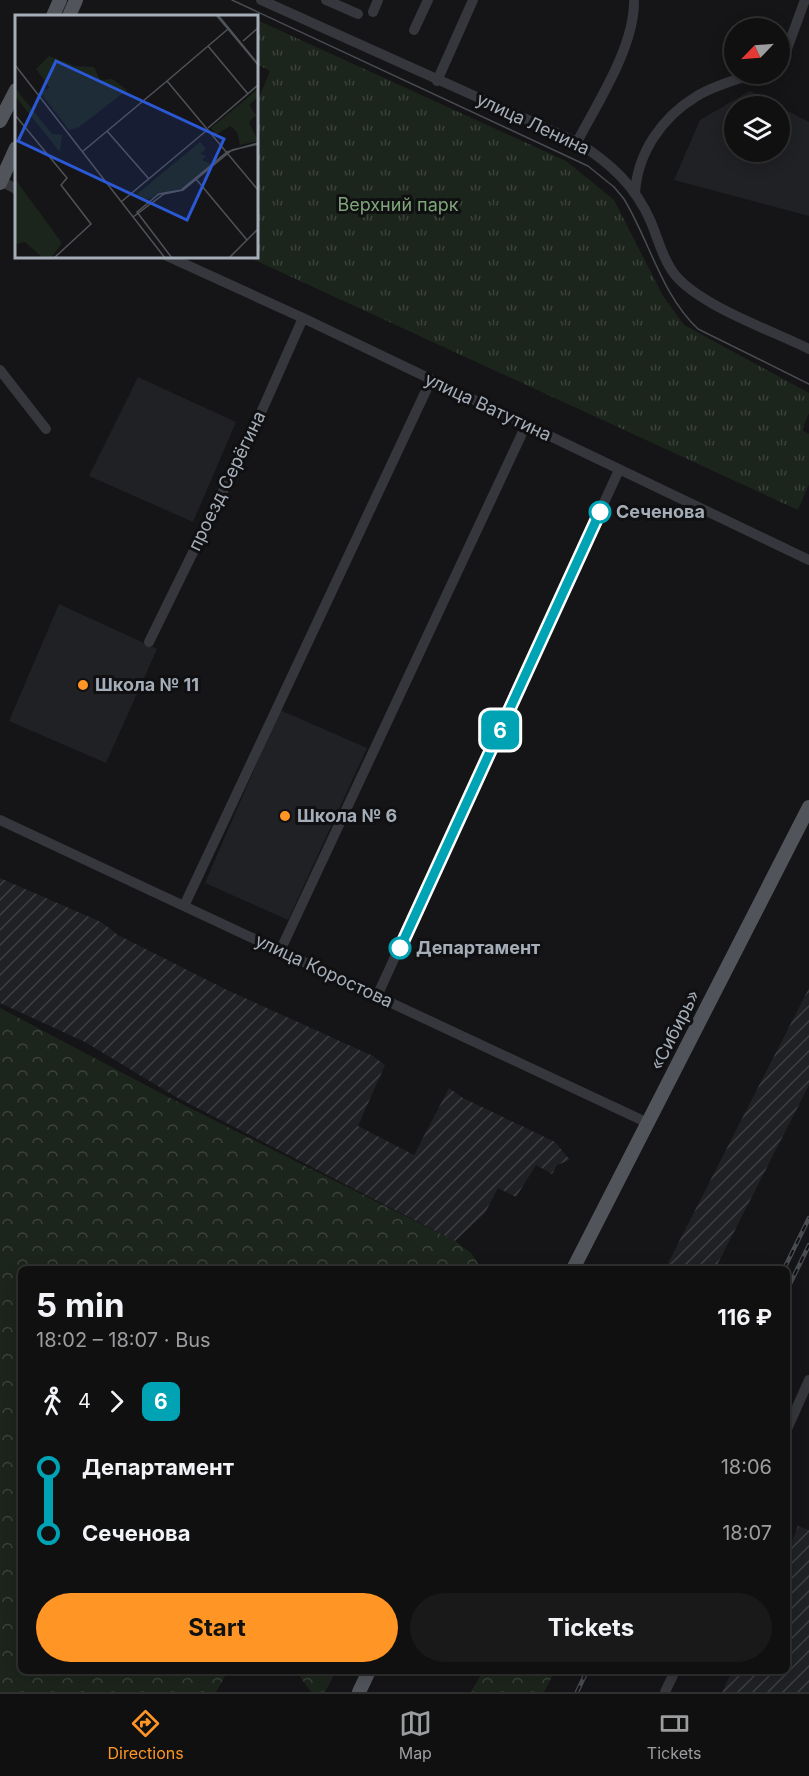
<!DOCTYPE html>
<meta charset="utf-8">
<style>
body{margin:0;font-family:Inter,sans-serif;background:#19191a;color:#f1f3f6;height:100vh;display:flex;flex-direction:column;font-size:22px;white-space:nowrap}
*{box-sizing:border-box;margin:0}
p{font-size:20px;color:#9c9d9f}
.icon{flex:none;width:33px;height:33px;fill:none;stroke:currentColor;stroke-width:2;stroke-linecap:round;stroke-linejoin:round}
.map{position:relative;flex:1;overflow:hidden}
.panel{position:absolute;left:18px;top:1266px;width:772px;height:408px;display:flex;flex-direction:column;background:#101011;border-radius:9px;box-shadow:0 3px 15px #0003,0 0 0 2px #303031}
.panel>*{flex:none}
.badge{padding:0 12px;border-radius:9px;font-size:21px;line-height:39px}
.needle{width:39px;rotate:245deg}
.tools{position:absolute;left:724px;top:18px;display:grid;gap:12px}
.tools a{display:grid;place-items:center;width:66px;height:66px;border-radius:50%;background:#101011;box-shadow:0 3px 15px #0003,0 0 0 2px #303031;font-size:30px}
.map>.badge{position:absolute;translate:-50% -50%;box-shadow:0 0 0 3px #fff}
.legs{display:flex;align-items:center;gap:9px;height:66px;padding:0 18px;font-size:20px}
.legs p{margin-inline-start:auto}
.headline{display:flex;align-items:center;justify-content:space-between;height:102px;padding:0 18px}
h1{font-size:33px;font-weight:700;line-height:45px}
.button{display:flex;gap:12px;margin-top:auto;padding:12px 18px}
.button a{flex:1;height:69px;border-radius:36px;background:#ff9524;color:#111;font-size:24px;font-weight:700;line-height:69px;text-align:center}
.button a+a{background:#19191a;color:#f1f3f6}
ul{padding:0 18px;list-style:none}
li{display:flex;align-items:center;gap:21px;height:66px;font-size:22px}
li i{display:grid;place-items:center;width:9px;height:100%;margin:0 8px;background:currentColor}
li i::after{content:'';width:15px;height:15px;margin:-8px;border:4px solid;border-radius:50%;background:#101011}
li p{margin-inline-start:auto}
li:first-child i{background:linear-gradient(#0000 50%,currentColor 0)}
li:last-child i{background:linear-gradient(currentColor 50%,#0000 0)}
.tabs{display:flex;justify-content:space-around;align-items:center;height:84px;border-top:2px solid #303031;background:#101011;font-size:16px;color:#9c9d9f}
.tabs a{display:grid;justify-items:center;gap:3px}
.tabs .selected{color:#ff9524}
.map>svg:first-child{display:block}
.built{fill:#202124}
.industrial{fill:url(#industrial-furrows)}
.grass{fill:url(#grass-tufts)}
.forest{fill:url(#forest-crowns)}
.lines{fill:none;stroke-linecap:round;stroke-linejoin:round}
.minor{stroke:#35373c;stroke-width:10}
.major{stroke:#51555b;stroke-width:14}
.tram{stroke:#484c51;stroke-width:1.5}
.rail-casing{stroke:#484c51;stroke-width:4.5}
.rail{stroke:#101012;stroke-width:2;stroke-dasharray:7;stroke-linecap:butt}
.line-1-casing{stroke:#fff;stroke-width:14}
.line-1{stroke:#00a3b4;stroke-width:9}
.stop-1-dot{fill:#fff;stroke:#00a3b4;stroke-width:3}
.poi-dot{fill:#ff9524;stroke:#101012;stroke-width:2}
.labels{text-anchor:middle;stroke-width:6;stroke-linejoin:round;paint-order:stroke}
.street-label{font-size:18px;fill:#a5aeb8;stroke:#101012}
.park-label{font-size:18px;fill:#7ea57a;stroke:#101012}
.stop-label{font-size:18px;font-weight:bold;fill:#a5aeb8;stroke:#101012;text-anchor:start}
.poi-label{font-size:18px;font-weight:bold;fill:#a5aeb8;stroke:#101012;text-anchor:start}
.inset-road{fill:none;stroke:#4f5257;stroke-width:1.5}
.view{fill:#2b58d5;fill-opacity:0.15;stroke:#2b58d5;stroke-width:3}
.inset-edge{fill:none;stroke:#a5aeb8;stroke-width:3}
</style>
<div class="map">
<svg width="809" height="1692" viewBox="0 0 809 1692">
<defs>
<pattern id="industrial-furrows" width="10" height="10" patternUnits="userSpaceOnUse" patternTransform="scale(1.5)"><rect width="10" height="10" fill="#202124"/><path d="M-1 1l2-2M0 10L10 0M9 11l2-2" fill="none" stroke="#3d3f42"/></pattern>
<pattern id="grass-tufts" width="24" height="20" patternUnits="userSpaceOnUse" patternTransform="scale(1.5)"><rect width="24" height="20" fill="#1c251c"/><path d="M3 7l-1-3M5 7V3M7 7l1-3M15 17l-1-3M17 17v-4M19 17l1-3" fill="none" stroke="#3a423b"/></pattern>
<pattern id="forest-crowns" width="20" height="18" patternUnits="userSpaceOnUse" patternTransform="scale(1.5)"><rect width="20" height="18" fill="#1c251c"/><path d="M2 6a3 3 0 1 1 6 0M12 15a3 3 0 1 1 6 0" fill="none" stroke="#3a423b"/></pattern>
</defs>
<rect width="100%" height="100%" fill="#151517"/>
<path class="built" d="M750,91l29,15h-44v46h45v-45l29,15v94l-135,-36 26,-60z
M138,377l98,45 -43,100 -104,-46z
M59,604l98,45 -51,114 -97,-42z
M280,710l87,38 -79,172 -83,-37z"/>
<path class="industrial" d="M0,878l101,44 17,13 107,54 148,67 12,9 -27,61 56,29 35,-67 14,10 92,44 15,18 -13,5 -5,9 -16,-9 -20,32 -18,-9 -13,25 -30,28 -279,-144 -91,-55 -85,-39z
M809,988v97l-94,184h-50z
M798,1526l11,4v162h-87l10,-21h56v-121z"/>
<path class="grass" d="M257,20l309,141 48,39 49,96 21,29 125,68v20l-7,17 7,4v50l-11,26 -550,-253 8,-1 1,-153 13,-32 -13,-7z"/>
<path class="forest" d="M0,1008l170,90 285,143 16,12 11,16h-461v402h207l-12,21h-216z
M296,1671h40l-11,21h-14z
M492,1671h63l-11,21h-73l11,-19z"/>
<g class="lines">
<path class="minor" d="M261,0l316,142c33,21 58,43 74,80 7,17 13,40 25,54 27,31 95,54 133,73
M326,0l32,14
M373,12l5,-12
M414,30l14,-30
M780,59l4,-2 21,-57
M437,81l36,-81
M577,142c21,-40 57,-95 57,-140
M1,181l15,8
M635,194c2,-41 27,-77 62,-98 16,-10 38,-16 56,-22
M167,256l136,62 506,242
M0,370l46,59
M149,642l106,-216 48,-108
M0,820l648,303
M184,906l247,-526
M280,951l246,-526
M377,996l242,-526
M788,1427l21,-47
M665,1692l10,-21"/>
<path class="major" d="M53,16l7,-16
M69,16l7,-16
M0,121l16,-31
M0,183l16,-35
M573,1269l236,-462
M359,1692l10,-21"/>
<path class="tram" d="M232,0l356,166 26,21 10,12c26,43 37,95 74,130l111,55"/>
<defs>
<path id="rail" d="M784,1269l25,-51
M788,1288l21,-43
M577,1692l10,-21"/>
</defs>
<use href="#rail" class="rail-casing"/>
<use href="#rail" class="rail"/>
</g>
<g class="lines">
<defs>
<path id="line-1" d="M400,948l200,-436"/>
</defs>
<use href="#line-1" class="line-1-casing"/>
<use href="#line-1" class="line-1"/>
</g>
<g class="stop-1-dot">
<circle cx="600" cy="512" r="10"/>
<circle cx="400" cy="948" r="10"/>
</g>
<g class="poi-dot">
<circle cx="83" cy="685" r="6"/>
<circle cx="285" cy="816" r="6"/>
</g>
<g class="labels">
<g class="street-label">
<text transform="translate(533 124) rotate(25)" y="6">улица Ленина</text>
<text transform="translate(488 407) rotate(25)" y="6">улица Ватутина</text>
<text transform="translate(227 481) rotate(-64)" y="6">проезд Серёгина</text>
<text transform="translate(324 971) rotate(25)" y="6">улица Коростова</text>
<text transform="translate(675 1030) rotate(-63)" y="6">«Сибирь»</text>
</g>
<g class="park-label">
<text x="398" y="211">Верхний парк</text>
</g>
<g class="stop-label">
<text x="616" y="518">Сеченова</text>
<text x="416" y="954">Департамент</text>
</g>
<g class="poi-label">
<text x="95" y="691">Школа № 11</text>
<text x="297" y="822">Школа № 6</text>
</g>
</g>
<g transform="translate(15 15)">
<rect width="243" height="243" fill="#151517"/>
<path d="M243,74v8l-9,8 9,13 -3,-2 -6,6 9,19 -18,4 -3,-13 -7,-6 -14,9 -5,-7zM185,127l6,7 -6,5 6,2 -4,4 9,4 -29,24 -40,13 -6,-6z" fill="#1c251c"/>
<path d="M34,41l26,10 19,1 6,13 12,-1 15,11 -48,37 -10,3 -29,-38 10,-4 -14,-19zM0,73l37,46 10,1 -2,17 -45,-56z" fill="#1c251c"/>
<path d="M0,164l47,64 -11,15h-8l-18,-16 -10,2z" fill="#1c251c"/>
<path class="inset-road" d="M201,0l12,14M203,0l40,49M213,14l30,36M228,26l15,-13M193,31l40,48M0,50l150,193M152,66l91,109M152,66l61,-52M0,100l52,63 -6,7 30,39 -37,34M193,113l50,-43M92,116l42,48M67,137l85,-71M181,164l51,61M106,187l85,-71M118,202l31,-23 19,-4 49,-40 26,-6M157,243l-35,-46 22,-18 22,-4 46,-38 31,-9M214,243l29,-29"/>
<path class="view" d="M41,46l168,78 -37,81 -169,-79z"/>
<rect width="243" height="243" class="inset-edge"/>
</g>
</svg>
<div class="tools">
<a><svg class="needle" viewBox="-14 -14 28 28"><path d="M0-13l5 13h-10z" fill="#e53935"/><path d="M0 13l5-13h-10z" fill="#9c9d9f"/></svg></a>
<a><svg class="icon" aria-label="layers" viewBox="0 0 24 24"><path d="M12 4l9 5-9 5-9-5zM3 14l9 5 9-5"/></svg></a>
</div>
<b class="badge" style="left:500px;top:730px;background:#00a3b4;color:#fff">6</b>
<section class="panel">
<div class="headline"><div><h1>5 min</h1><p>18:02 – 18:07 · Bus</p></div><b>116 ₽</b></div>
<div class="legs"><svg class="icon" aria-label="walk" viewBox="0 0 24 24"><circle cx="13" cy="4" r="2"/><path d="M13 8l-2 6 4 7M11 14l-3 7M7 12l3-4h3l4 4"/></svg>4<svg class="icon" aria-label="forward" viewBox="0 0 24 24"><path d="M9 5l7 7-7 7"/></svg><b class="badge" style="background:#00a3b4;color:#fff">6</b></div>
<ul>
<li><i style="color:#00a3b4"></i><b>Департамент</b><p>18:06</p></li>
<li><i style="color:#00a3b4"></i><b>Сеченова</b><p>18:07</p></li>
</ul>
<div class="button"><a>Start</a><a>Tickets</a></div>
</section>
</div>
<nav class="tabs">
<a class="selected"><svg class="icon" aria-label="directions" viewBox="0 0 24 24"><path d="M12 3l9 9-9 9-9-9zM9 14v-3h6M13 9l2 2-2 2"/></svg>Directions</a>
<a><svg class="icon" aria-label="map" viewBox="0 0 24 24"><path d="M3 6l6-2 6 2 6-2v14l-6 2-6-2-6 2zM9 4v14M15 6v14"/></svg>Map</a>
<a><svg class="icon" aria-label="tickets" viewBox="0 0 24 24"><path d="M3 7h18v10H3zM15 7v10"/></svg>Tickets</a>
</nav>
